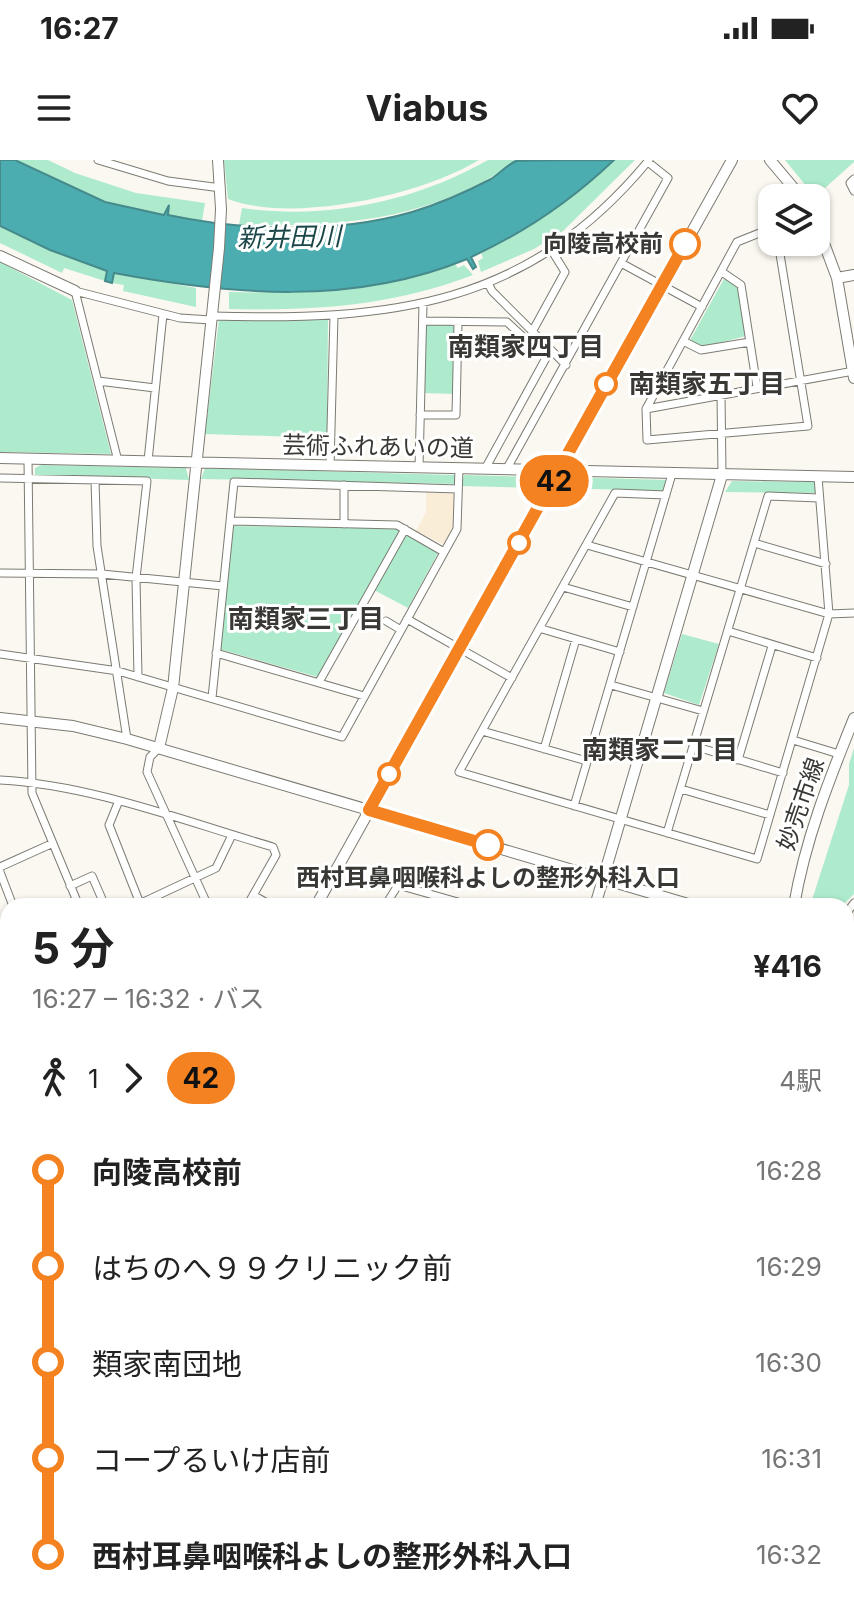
<!DOCTYPE html>
<html lang="ja">
<meta charset="utf-8">
<style>
body{margin:0;font-family:Inter,"Noto Sans JP",sans-serif;background:#f6f6f6;color:#222;height:100vh;display:flex;flex-direction:column;font-size:30px;white-space:nowrap}
*{box-sizing:border-box;margin:0}
p{font-size:26px;color:#767676}
.icon{flex:none;width:44px;height:44px;fill:none;stroke:currentColor;stroke-width:2;stroke-linecap:round;stroke-linejoin:round}
.map{position:relative;flex:1;overflow:hidden}
.panel{position:absolute;left:0px;top:738px;width:854px;height:722px;display:flex;flex-direction:column;background:#fff;border-radius:24px 24px 0 0;box-shadow:0 2px 6px #0004}
.panel>*{flex:none}
.badge{padding:0 16px;border-radius:26px;font-size:28px;line-height:52px}
.controls{position:absolute;left:758px;top:24px;display:grid;gap:16px}
.controls a{display:grid;place-items:center;width:72px;height:72px;border-radius:16px;background:#fff;box-shadow:0 2px 6px #0004;font-size:40px}
.map>.badge{position:absolute;translate:-50% -50%;box-shadow:0 0 0 4px #fff}
.legs{display:flex;align-items:center;gap:12px;height:88px;padding:0 32px;font-size:26px}
.legs p{margin-inline-start:auto}
.overview{display:flex;align-items:center;justify-content:space-between;height:136px;padding:0 32px}
h1{font-size:44px;font-weight:700;line-height:60px}
ul{padding:0 32px;list-style:none}
li{display:flex;align-items:center;gap:28px;height:96px;font-size:30px}
li i{display:grid;place-items:center;width:12px;height:100%;margin:0 10px;background:currentColor}
li i::after{content:'';width:20px;height:20px;margin:-10px;border:6px solid;border-radius:50%;background:#fff}
li p{margin-inline-start:auto}
li:first-child i{background:linear-gradient(#0000 50%,currentColor 0)}
li:last-child i{background:linear-gradient(currentColor 50%,#0000 0)}
.status{display:flex;justify-content:space-between;align-items:center;height:56px;padding:0 40px;background:#fff;direction:ltr}
.status svg{height:22px;fill:currentColor}
header{display:flex;justify-content:space-between;align-items:center;height:104px;padding:0 32px;background:#fff;font-size:36px;font-weight:700}
.map>svg:first-child{display:block}
.education{fill:#f9edd8}
.green{fill:#aeebcd}
.water{fill:#4cadb0;stroke:#468a8b;stroke-width:2}
.lines{fill:none;stroke-linecap:round;stroke-linejoin:round}
.street-casing{stroke:#7c7b73;stroke-width:9}
.secondary-casing{stroke:#7c7b73;stroke-width:12}
.street{stroke:#fff;stroke-width:7}
.secondary{stroke:#fff;stroke-width:10}
.line-1-casing{stroke:#fff;stroke-width:18}
.line-1{stroke:#f58220;stroke-width:12}
.stop-1-dot{fill:#fff;stroke:#f58220;stroke-width:4}
.labels{text-anchor:middle;stroke-width:6;stroke-linejoin:round;paint-order:stroke}
.stop-label{font-size:24px;font-weight:bold;fill:#393835;stroke:#fff;text-anchor:end}
.street-label{font-size:24px;fill:#393835;stroke:#fff}
.water-label{font-size:26px;font-style:italic;fill:#1a4647;stroke:#fff}
.neighbourhood-label{font-size:26px;font-weight:bold;fill:#393835;stroke:#fff}
</style>
<div class="status"><b>16:27</b><svg viewBox="0 0 49 12"><path d="M0 12V9h3v3zM5 12V6h3v6zM10 12V3h3v9zM15 12V0h3v12zM26 1h20v11H26zM47 4h2v5h-2z"/></svg></div>
<header><svg class="icon" aria-label="menu" viewBox="0 0 24 24"><path d="M4 6h16M4 12h16M4 18h16"/></svg>Viabus<svg class="icon" aria-label="heart" viewBox="0 0 24 24"><path d="M12 20l-8-8c-3-5 5-10 8-4 3-6 11-1 8 4z"/></svg></header>
<div class="map">
<svg width="854" height="1459" viewBox="0 0 854 1459">
<rect width="100%" height="100%" fill="#faf8f0"/>
<path class="education" d="M426,332l30,2 -1,34 -10,17 -29,-14 10,-19z
M325,1452h177l6,7h-184z"/>
<path class="green" d="M15,0h33l27,13 61,20 69,10 -3,18 -35,-6 1,-10 -4,10 -59,-13z
M224,0h255c-57,35 -187,64 -251,39z
M488,0h29c-83,61 -178,67 -278,65l3,-17c84,12 172,-6 246,-48z
M614,0h21l-72,71 -29,18 -53,23 -3,-11 5,-3 -2,-5c50,-25 92,-54 133,-93z
M785,0h69v2l-39,35z
M0,66l50,24 57,21 -2,10 -41,-13 -2,5 -62,-30z
M0,102l72,38 39,154 -111,-2z
M455,104l3,4 6,-3 9,10c-80,31 -160,36 -244,34v-17c83,2 147,-3 226,-28z
M114,113l82,15v19l-73,-16 1,-6 -12,-2z
M725,117l13,10 8,49 -43,11 -14,-5z
M219,159h109l-1,119 -122,-4z
M424,163l32,1 -1,70 -32,-1z
M41,305l145,3 3,12 -154,-5v-7z
M205,308l250,7v9l-254,-5z
M464,315l73,2 5,8 -3,3 -78,-2z
M567,317l100,3 -5,11 -104,-3z
M732,321l82,1 3,11 -92,-1z
M232,366l166,2 2,3 -82,146 -99,-28z
M407,373l31,20 -30,55 -34,-18z
M682,474l37,10 -20,61 -35,-12z
M854,588v146l-12,12h-32l39,-121v-21z
M8,806v90l-8,2v-89z
M854,908v83l-8,1v-83z"/>
<path class="water" d="M0,0h15l90,42 59,13 5,-10 -1,10c76,16 168,19 244,-3 27,-8 54,-20 79,-33 8,-5 16,-14 25,-18 14,-1 78,-1 98,-1 -43,41 -88,72 -143,97l5,10 -3,2 -6,-10c-114,47 -235,36 -353,14l-2,10 -7,-2 2,-10 -57,-21 -50,-24z"/>
<g class="lines">
<defs>
<path id="street" d="M98,0l70,21 53,7
M854,19l-4,4 4,8
M772,68l-35,14 -91,167 1,31 161,-14 -30,-184
M621,103l81,44
M722,112l19,13 16,102
M488,123l4,8 74,74
M212,156c179,5 316,-9 437,-156
M423,161l84,1 39,36 -61,111
M532,172l33,-60 -13,-21
M683,181l18,9 49,-8
M98,221l57,7
M721,234l1,81
M646,249l208,-38
M420,255h36l2,-93
M28,299l4,334 47,113
M118,301l-43,-170 105,27 31,2
M148,301l15,-147
M330,306l4,-150
M419,307l4,-163
M506,310l162,-292 -20,-16
M0,318l147,3 -11,97 2,99
M95,320l2,66 30,193
M666,335l-51,-2 -156,279 298,87 72,-245 -11,-137
M230,361l167,4 47,27
M344,364v-39
M754,383l72,21
M587,385l242,69 25,-1
M0,413l102,1 121,12
M563,427l70,20
M407,459l105,59
M386,461l15,9
M542,469l78,23
M728,471l89,27
M216,493l148,43
M0,494l118,17 224,66 115,-208 2,-61
M319,522l86,-153
M611,525l92,26
M212,538l22,-216 224,7
M482,571l105,30
M793,580l46,14
M694,586l89,27
M159,588l-9,9 -3,15 61,134
M544,589l32,-110
M738,600l34,-114
M0,620c92,5 184,41 273,67l3,8 -29,51
M681,629l89,26
M118,643l-9,22 32,81
M574,646l98,-332
M667,673l101,-337 51,2
M0,707l51,-23
M0,712l13,34
M70,726l22,-10 13,30
M253,735l19,11
M135,746l81,-38 16,-33
M385,746l13,-21 74,21
M846,754l8,-11
M0,805l8,-4
M0,904l8,-2
M846,1062l8,-3
M0,1299h8
M846,1431l8,-6
M506,1452l6,7
M694,1452l25,7
M170,1459l13,-7
M524,1459l2,-7
M730,1459l5,-7
M832,1459l3,-7"/>
<path id="secondary" d="M770,0l32,38
M816,62l21,56 17,100
M0,96l75,35
M837,118l17,-3
M0,298l854,19
M0,558l73,8 54,13 568,167
M159,588l14,-60 46,-440 2,-39 -3,-49
M316,746l416,-746
M595,746l127,-431
M794,746c11,-66 35,-126 60,-188
M846,791l8,2
M0,989l8,89
M846,1075l8,16
M846,1329l8,-5
M784,1459l3,-7"/>
</defs>
<use href="#street" class="street-casing"/>
<use href="#secondary" class="secondary-casing"/>
<use href="#street" class="street"/>
<use href="#secondary" class="secondary"/>
</g>
<g class="lines">
<defs>
<path id="line-1" d="M488,685l-119,-35 316,-566"/>
</defs>
<use href="#line-1" class="line-1-casing"/>
<use href="#line-1" class="line-1"/>
</g>
<g class="stop-1-dot">
<circle cx="685" cy="84" r="14"/>
<circle cx="606" cy="224" r="10"/>
<circle cx="519" cy="383" r="10"/>
<circle cx="389" cy="614" r="10"/>
<circle cx="488" cy="685" r="14"/>
</g>
<g class="labels">
<g class="stop-label">
<text x="663" y="92">向陵高校前</text>
<text x="488" y="726" text-anchor="middle">西村耳鼻咽喉科よしの整形外科入口</text>
</g>
<g class="street-label">
<text transform="translate(378 287) rotate(1)" y="8">芸術ふれあいの道</text>
<text transform="translate(801 644) rotate(-71)" y="8">妙売市線</text>
</g>
<g class="water-label">
<text transform="translate(289 77) rotate(-1)" y="9">新井田川</text>
</g>
<g class="neighbourhood-label">
<text x="526" y="196">南類家四丁目</text>
<text x="707" y="233">南類家五丁目</text>
<text x="306" y="468">南類家三丁目</text>
<text x="660" y="599">南類家二丁目</text>
</g>
</g>
</svg>
<div class="controls">
<a><svg class="icon" aria-label="layers" viewBox="0 0 24 24"><path d="M12 4l9 5-9 5-9-5zM3 14l9 5 9-5"/></svg></a>
</div>
<b class="badge" style="left:554px;top:321px;background:#f58220;color:#111">42</b>
<section class="panel">
<div class="overview"><div><h1>5 分</h1><p>16:27 – 16:32 · バス</p></div><b>¥416</b></div>
<div class="legs"><svg class="icon" aria-label="walk" viewBox="0 0 24 24"><circle cx="13" cy="4" r="2"/><path d="M13 8l-2 6 4 7M11 14l-3 7M7 12l3-4h3l4 4"/></svg>1<svg class="icon" aria-label="forward" viewBox="0 0 24 24"><path d="M9 5l7 7-7 7"/></svg><b class="badge" style="background:#f58220;color:#111">42</b><p>4駅</p></div>
<ul>
<li><i style="color:#f58220"></i><b>向陵高校前</b><p>16:28</p></li>
<li><i style="color:#f58220"></i><span>はちのへ９９クリニック前</span><p>16:29</p></li>
<li><i style="color:#f58220"></i><span>類家南団地</span><p>16:30</p></li>
<li><i style="color:#f58220"></i><span>コープるいけ店前</span><p>16:31</p></li>
<li><i style="color:#f58220"></i><b>西村耳鼻咽喉科よしの整形外科入口</b><p>16:32</p></li>
</ul>
</section>
</div>
